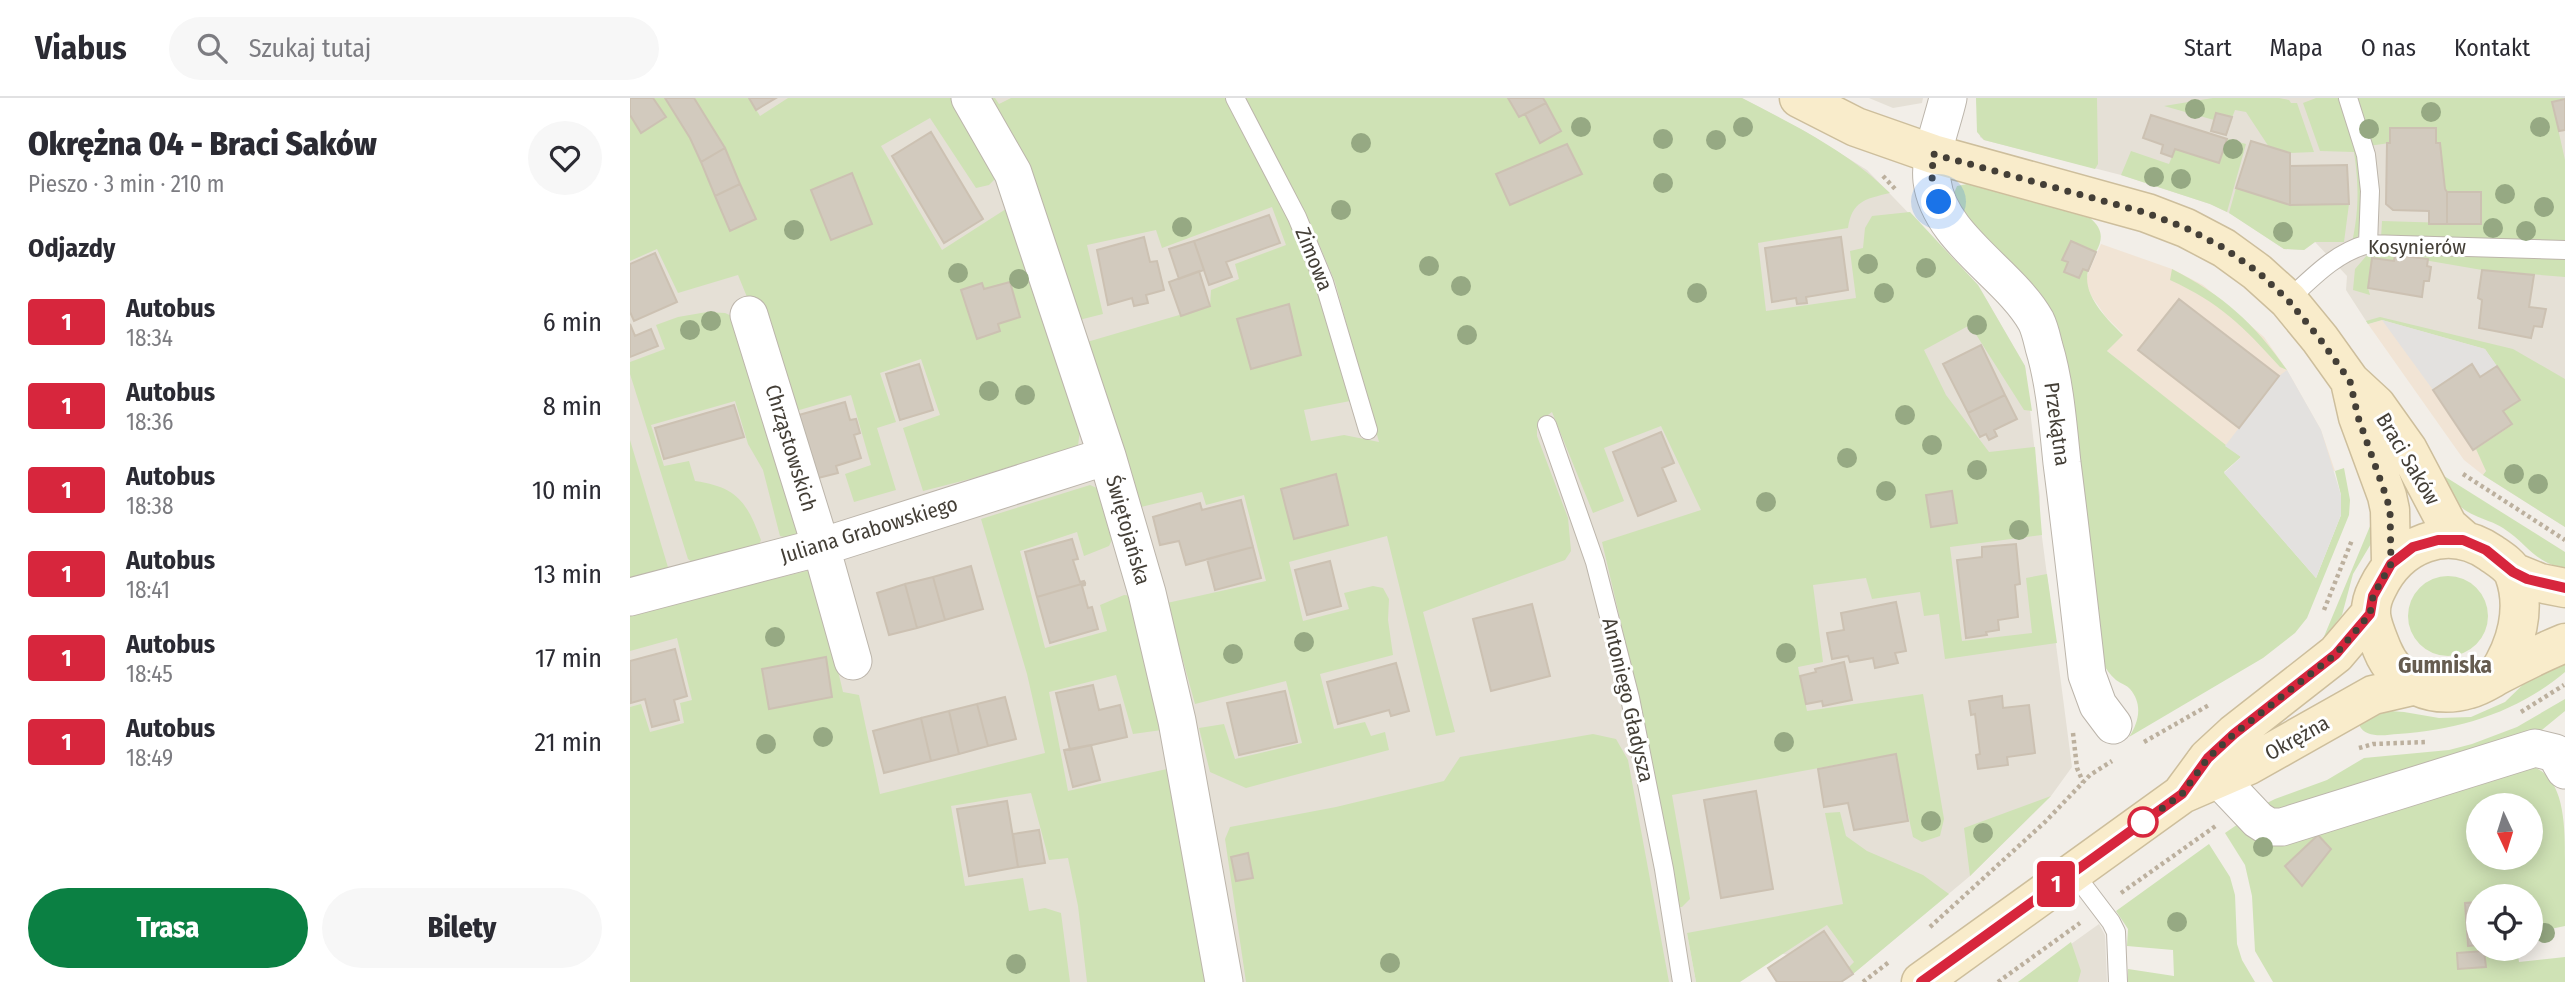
<!DOCTYPE html>
<html lang="pl">
<meta charset="utf-8">
<style>
body{margin:0;font-family:"Fira Sans Condensed",sans-serif;background:#f7f7f7;color:#2b2b33;height:100vh;display:flex;flex-direction:column;font-size:26px;white-space:nowrap}
*{box-sizing:border-box;margin:0}
p{font-size:23px;color:#7c7c81}
.icon{flex:none;width:38px;height:38px;fill:none;stroke:currentColor;stroke-width:2;stroke-linecap:round;stroke-linejoin:round}
.map{position:relative;flex:1;overflow:hidden}
.drawer{display:flex;flex-direction:column;background:#fff;width:630px}
.drawer>*{flex:none}
.badge{padding:0 14px;border-radius:5px;font-size:24px;line-height:46px}
.needle{width:46px;rotate:176deg}
.fabs{position:absolute;left:1836px;top:695px;display:grid;gap:14px}
.fabs a{display:grid;place-items:center;width:77px;height:77px;border-radius:50%;background:#fff;box-shadow:0 4px 18px #0003;font-size:35px}
.you{position:absolute;width:35px;height:35px;margin:-18px;border:5px solid #fff;border-radius:50%;background:#1a73e8;box-shadow:0 0 0 10px #1a73e833}
.map>.badge{position:absolute;translate:-50% -50%;box-shadow:0 0 0 4px #fff}
h2{padding:0 28px;font-size:26px;line-height:63px}
.round{display:grid;place-items:center;flex:none;width:74px;height:74px;border-radius:37px;background:#f7f7f7}
.headline{display:flex;align-items:center;justify-content:space-between;height:119px;padding:0 28px}
h1{font-size:33px;font-weight:800;line-height:52px}
.action{display:flex;gap:14px;margin-top:auto;padding:14px 28px}
.action a{flex:1;height:80px;border-radius:42px;background:#0b8043;color:#fff;font-size:28px;font-weight:800;line-height:80px;text-align:center}
.action a+a{background:#f7f7f7;color:#2b2b33}
ul{padding:0;list-style:none}
li{display:flex;align-items:center;gap:21px;height:84px;padding:0 28px}
li div{flex:1}
li b{display:block;font-size:26px}
li em{font-style:normal}
li .badge{min-width:77px;font-weight:700;text-align:center}
header{display:flex;align-items:center;gap:42px;box-sizing:border-box;height:98px;padding:0 35px;background:#fff;border-bottom:2px solid #e1e1e2}
header strong{font-size:33px}
nav{display:flex;gap:38px;margin-inline-start:auto;font-size:24px}
.search{width:490px;height:63px;background:#f7f7f7;display:flex;align-items:center;gap:18px;box-sizing:border-box;padding:0 24px;border-radius:38px;color:#7c7c81;font-size:26px}
main{display:flex;flex:1;min-height:0}
.map>svg:first-child{display:block}
.residential{fill:#e5e0d6}
.commercial{fill:#f1e4d5}
.green{fill:#cfe2b5;fill-rule:evenodd}
.parking{fill:#e3e1df}
.building{fill:#d2cabe;stroke:#ccc1b2;stroke-width:2}
.lines{fill:none;stroke-linecap:round;stroke-linejoin:round}
.lane-casing{stroke:#bcb5ab;stroke-width:20}
.street-casing{stroke:#bcb5ab;stroke-width:39}
.secondary-casing{stroke:#cdbe9c;stroke-width:41}
.path{stroke:#bcb09e;stroke-width:4.5;stroke-dasharray:3.5 3.5;stroke-linecap:butt}
.lane{stroke:#fff;stroke-width:18}
.street{stroke:#fff;stroke-width:37}
.secondary{stroke:#f9eccb;stroke-width:38}
.tree{fill:#96a983}
.line-casing{stroke:#fff;stroke-width:16}
.line{stroke:#d7263d;stroke-width:10}
.walk{stroke:#443f37;stroke-width:7;stroke-dasharray:0 12.6}
.stop-dot{fill:#fff;stroke:#d7263d;stroke-width:3.5}
.labels{text-anchor:middle;stroke-width:6;stroke-linejoin:round;paint-order:stroke}
.street-label{font-size:21px;fill:#443f37;stroke:#fff}
.neighbourhood-label{font-size:23px;font-weight:bold;fill:#665c50;stroke:#fff}
</style>
<header>
<strong>Viabus</strong>
<div class="search"><svg class="icon" aria-label="search" viewBox="0 0 24 24"><circle cx="10" cy="10" r="6"/><path d="M15 15l6 6"/></svg>Szukaj tutaj</div>
<nav><a>Start</a><a>Mapa</a><a>O nas</a><a>Kontakt</a></nav>
</header>
<main>
<section class="drawer">
<div class="headline"><div><h1>Okrężna 04 - Braci Saków</h1><p>Pieszo · 3 min · 210 m</p></div><a class="round"><svg class="icon" aria-label="heart" viewBox="0 0 24 24"><path d="M12 20l-8-8c-3-5 5-10 8-4 3-6 11-1 8 4z"/></svg></a></div>
<h2>Odjazdy</h2>
<ul>
<li><span class="badge" style="background:#d7263d;color:#fff">1</span><div><b>Autobus</b><p>18:34</p></div><em>6 min</em></li>
<li><span class="badge" style="background:#d7263d;color:#fff">1</span><div><b>Autobus</b><p>18:36</p></div><em>8 min</em></li>
<li><span class="badge" style="background:#d7263d;color:#fff">1</span><div><b>Autobus</b><p>18:38</p></div><em>10 min</em></li>
<li><span class="badge" style="background:#d7263d;color:#fff">1</span><div><b>Autobus</b><p>18:41</p></div><em>13 min</em></li>
<li><span class="badge" style="background:#d7263d;color:#fff">1</span><div><b>Autobus</b><p>18:45</p></div><em>17 min</em></li>
<li><span class="badge" style="background:#d7263d;color:#fff">1</span><div><b>Autobus</b><p>18:49</p></div><em>21 min</em></li>
</ul>
<div class="action"><a>Trasa</a><a>Bilety</a></div>
</section>
<div class="map">
<svg width="1935" height="884" viewBox="0 0 1935 884">
<rect width="100%" height="100%" fill="#f2eee8"/>
<path class="residential" d="M0,0h1112l64,34 61,38 111,115 47,81 15,131 -1,17 33,253 -21,29 -81,80 -117,98 -5,-6 -161,-35 9,49h-1066z
M1239,0h54l-1,5 -29,5z
M1346,0h589v429l-82,-52 3,-4 -104,-151 -14,4 -22,-34 1,-14 -32,-34 -11,8 -20,-1 -53,-35 -21,-10 -89,-29 -137,-35 -4,-3z
M1469,826l6,11 2,47h-89z"/>
<path class="commercial" d="M1471,146l71,25 31,16 61,52 23,33 34,60 14,41 -95,-14 -133,-106 16,-17 -17,-17 -14,-20 -7,-16z
M1752,222l103,29 35,51 -8,24 -29,51 -19,-15 -96,-136z"/>
<path class="green" d="M0,0h119l11,18 28,-18h171l38,79 -8,8 -13,3 -46,-70 -49,28 61,104 67,-43 71,223 -2,16 -108,33 -47,12 -20,-63 37,-13 -19,-56 -41,14 16,49 -19,6 19,62 -42,12 -9,-28 26,-9 -20,-70 -55,16 19,71 5,-1 9,30 -10,3 -54,-173 -27,-66 -60,18 -21,-44 -27,12z
M356,0h9l4,6 12,-6h215c31,58 66,116 89,178 15,40 25,83 35,125l-46,9 7,31 33,-6 35,7 -44,-160 -27,-64 -63,-120h497c52,27 106,53 148,95 -25,6 -38,8 -42,35l-90,15 8,68 90,-13 -6,-47 13,-3 2,-20 7,-12 38,-4 68,73 47,81 7,45 -8,-1 -54,-85 -46,25 22,45 43,57 46,-5 7,88 -92,12 12,94 70,-8 -6,-55 21,-4 10,69 -112,16 -6,-45 -15,2 -4,-24 -48,7 -6,-21 -53,7 10,77 -25,5 9,44 116,-17 21,125 -4,17 -18,6 -9,-5 -18,-83 -223,41 18,104 -8,8h-5l-29,-168 -46,-197 99,-32 -40,-84 -57,22 20,53 -31,12 -41,-101 -15,11v13l31,82 3,33 -6,9 -142,52 32,120 -19,4 -49,-200 -98,26 14,59 46,-12 -5,-16 29,-7 10,2 6,11 -1,21 5,35 -73,19 14,55 31,-7 6,14 14,-4 4,18 -143,38 -36,-16 -11,-44 25,-4 11,35 67,-16 -16,-62 -91,23 -28,-101 99,-22 -22,-86 -38,10 -4,-13 -65,16 -50,-166 123,-36 1,-16 28,-11 -4,-15 51,-19 -14,-38 -110,41 -6,-18 -69,15 16,69 -24,6z
M1346,0h121l1,66 -3,5 -111,-29 -7,-8z
M1583,0h66l10,2 2,3h6l17,49 -24,1 -21,-6 -23,-35 -11,-2 -3,8 -15,-5 -3,7 -50,-14z
M1686,0h249l-13,4 13,58v83l-184,-5 1,-17 99,3 -1,-32h-33l-2,-3 -9,-46v-15h-45l-1,15 -22,3 -7,83 -5,11 -4,3c7,-34 7,-57 2,-91l-34,-1 -17,-48z
M1597,41l19,5 -19,68 -17,-8 -89,-29 10,-24 38,13 6,-15 44,14z
M1337,86l123,34c12,10 14,20 6,34l-25,-10 -8,18 5,2 -4,10 14,6 5,-9 5,2c-6,24 19,48 35,64l-16,16 134,106 -17,15 92,106 25,-63v-20l-6,-24 9,-3 6,32 -1,15 -42,103 -12,15 -32,25 -134,79c10,-15 14,-33 1,-48 -3,-4 -9,-5 -14,-9 -6,-5 -10,-11 -14,-18l-41,-303 -100,-145 -7,-21 3,-7z
M1606,90l113,16 -5,38h-29l-11,8 -20,-1 -55,-36z
M1738,156h26l171,4v19l-83,-7 -87,-15 -1,6 -22,-2 -4,29 2,7 -17,-5 2,-21z
M1542,171c51,26 82,54 115,101l-7,-3c-37,-41 -60,-64 -110,-87z
M77,214l18,1 18,8 67,217 -14,2 -16,-4 -17,-66 -15,-26 -13,-43 -84,24 13,41 25,-5 6,20c42,6 52,21 66,59l-6,13 -56,14 -11,-8 -58,-185v-12l35,-13 -9,-24 22,-8z
M1750,219l133,32 52,30v148l-82,-52 3,-4 -10,-22 36,-24 -9,-14 17,-11 -35,-51 -103,-29 -14,4 -2,-3z
M0,342l40,134 -40,11z
M1814,378l121,76v17c-33,-8 -36,-24 -62,-41 -9,-6 -19,-8 -29,-13 -18,-8 -27,-22 -37,-38z
M460,387l9,4 13,51 -3,6 -25,10 -7,-24 -57,19 25,97 62,-17 -7,-26 24,-10 9,1 36,133 -36,5 -17,-59 -67,17 19,99 99,-22 8,2 33,211h-121l-9,-76 -10,-48 -19,2 -18,-67 -80,13 14,80 58,-8 6,33 16,-3 16,5 9,69h-440v-275l11,-3 9,28 34,-9 -4,-20 12,-3 -15,-62 -47,13v-36l184,-46 29,123 16,3 21,99 165,-41 -18,-79 -46,-155z
M1748,409l-3,30 -22,37 -11,41 -19,24z
M1778 518a40 40 0 1 1 80 0a40 40 0 1 1-80 0Z
M1935,557v17c-47,40 -106,58 -167,62 -13,1 -32,5 -39,-9l18,-10 13,-4 14,1 35,6 32,-1 34,-15 35,-34z
M1935,601v12l-34,28 -247,79 -25,-11 16,-8 52,-19 37,-22 85,-8 23,-6 45,-17z
M963,636l23,5 12,21 41,222h-423l-21,-143 5,-12 106,-20 108,-26 16,-24z
M1895,667c40,5 40,60 40,95 0,22 0,44 0,66l-34,7 -1,-37h-52v6l-13,1 2,42h11v3l39,1 2,13 46,-5v25h-292l-18,-31 -3,-55 -7,-31 -20,-32 16,-11zM1848,707h52v53h-52z
M1421,698l-81,80 -6,-48z
M1210,714l6,24 21,15 56,24 26,19 -96,80 -5,-6 6,-6 -27,-37 -87,57h-44l-9,-49 156,-29 -18,-91z
M1579,746l21,33 5,18 2,49 5,16 13,22h-127v-13l46,7 -1,-26 -46,-4 1,-17 -12,-18z
M1441,844l10,29 -3,11h-60z"/>
<path class="parking" d="M1752,222l103,29 12,17 -17,11 -9,-13 -38,26z
M1657,272l34,60 20,65v20l-25,63 -92,-105 17,-16 -16,-11 54,-70z"/>
<path class="building" d="M0,0h23l13,19 -25,16 -11,-18z
M35,0h29l31,50 -24,14 -11,-24z
M119,0h27l-20,12z
M878,0h35l3,5 -27,14z
M1935,1v31l-6,1 -7,-29z
M916,5l15,28 -21,12 -15,-29z
M1586,15l16,4 -6,18 -15,-4z
M1521,17l76,24 -8,24 -44,-14 -3,8 -11,-4 2,-8 -20,-7z
M1760,30h46v15h4l5,46 2,3v32h-18v-13l-36,-1 -7,-6 1,-61h3z
M301,34l52,87 -39,24 -52,-87z
M1621,43l39,12v52l-54,-17z
M937,46l15,30 -72,31 -14,-31z
M95,50l15,36 -25,12 -14,-34z
M1717,67l2,39 -59,1v-39z
M222,75l20,51 -41,16 -20,-50z
M110,86l16,35 -26,12 -15,-35z
M1817,94h34v32h-34z
M639,117l11,28 -54,19 6,15 -23,8 -15,-44z
M514,139l6,25 7,-1 7,29 -18,5 2,8 -14,3 -2,-8 -24,7 -11,-55z
M1211,139l7,53 -42,7 1,6 -10,1 -1,-6 -24,4 -7,-54z
M564,143l10,29 -25,9 -10,-30z
M1441,143l25,11 -8,19 -5,-2 -4,9 -15,-6 4,-10 -6,-2z
M25,155l22,49 -43,19 -4,-9v-48z
M1765,157l33,4 -1,7 4,1 -2,14h-5l-2,16 -54,-9 4,-30 22,3z
M1852,172l52,5 -5,32 17,2 -4,18 -8,-1 -3,12 -52,-10 3,-28 -4,-2z
M569,173l11,35 -29,10 -12,-34z
M380,184l10,35 -22,7 2,7 -23,8 -16,-49 21,-7 2,6z
M1549,201l100,77 -40,52 -101,-78z
M659,206l12,51 -50,14 -14,-50z
M0,226l5,12 16,-7 7,17 -28,11z
M1351,247l24,50 -37,18 -25,-49z
M289,266l14,46 -33,10 -14,-46z
M1842,266l8,13 17,-11 23,34 -17,11 9,13 -39,26 -40,-60z
M1375,297l12,24 -23,11 3,6 -8,4 -3,-6 -6,3 -12,-24z
M215,304l5,18 6,-1 4,14 -6,2 7,23 -25,8 2,7 -20,5 -19,-63z
M104,307l10,32 -80,22 -9,-31z
M1031,334l13,31 -12,5 14,33 -38,15 -25,-64z
M706,376l12,51 -54,14 -13,-50z
M1322,393l5,32 -26,4 -5,-32z
M611,402l12,47 -67,18 -7,-24 -19,4 -7,-28 47,-14 2,7z
M442,441l6,20 -5,1 7,22 4,-1 1,2 -48,14 -12,-45z
M1386,446l4,40 -5,1 3,32 -20,3 1,10 -13,2 1,3 -21,3 -9,-78 25,-3v-10z
M623,449l8,31 -46,12 -8,-31z
M700,463l11,45 -34,9 -12,-45z
M341,468l12,43 -38,11 -12,-43z
M303,479l12,43 -28,8 -12,-44z
M455,485v2l-3,1 6,22 4,-1 6,22 -48,14 -13,-46z
M275,486l12,44 -28,7 -12,-42z
M1266,504l10,49 -11,2 3,10 -23,5 -2,-10 -23,4 -2,-6 -16,3 -5,-26 17,-3 -3,-17z
M902,506l18,72 -59,15 -18,-72z
M45,551l12,47 -13,4 5,20 -27,7 -7,-28 -14,4 -1,-42z
M196,559l6,40 -63,12 -7,-40z
M1214,564l8,38 -29,6 -1,-5 -16,3 -6,-28 16,-4 -1,-3z
M766,565l13,48 -18,5 -2,-6 -51,14 -11,-42z
M463,587l6,25 21,-5 7,32 -57,13 -14,-57z
M655,593l12,51 -58,13 -12,-52z
M1372,598l1,12 26,-3 6,48 -28,4 1,8 -30,4 -2,-14 4,-1 -5,-40 -4,1 -2,-14z
M375,599l11,42 -28,7 -11,-42z
M347,606l11,42 -29,8 -10,-43z
M319,613l10,43 -28,7 -10,-43z
M291,620l10,43 -47,12 -11,-42z
M461,647l9,35 -27,7 -9,-37z
M1266,656l12,67 -54,9 -6,-27 -24,4 -6,-38z
M1126,693l17,98 -52,9 -17,-98z
M377,703l11,66 -49,9 -12,-67z
M409,732l6,33 -27,4 -5,-33z
M1688,737l13,14 -29,37 -17,-20z
M618,755l5,25 -17,3 -5,-24z
M1848,804v43l-10,1 -3,-43z
M1194,833l29,43 -12,8h-64l-9,-14z
M1854,853l2,16 -28,2 -1,-16z"/>
<g class="lines">
<defs>
<path id="lane" d="M605,0l62,119 27,65 44,148
M1718,0l18,57 4,36 -2,53
M1658,202c25,-23 47,-47 80,-56l197,6
M917,327l48,137 35,136 34,171 18,113
M1443,774l38,50 5,10 2,50"/>
<path id="street" d="M340,0l43,75 94,283 40,137 30,128 47,261
M1318,0c-6,27 -19,55 -16,83 7,57 78,93 104,140 4,8 6,18 8,26 11,36 14,78 18,116 9,70 17,141 25,212l11,30 15,20
M119,217l72,232 32,114
M0,499l191,-50 286,-91
M1574,665l54,57 11,7h13l253,-79 20,5 10,17"/>
<path id="secondary" d="M1169,0l57,29 77,27 214,59 39,15 38,20 33,24 31,28 32,39 30,42 26,24 32,45 40,76 16,14
M1721,288l7,31 29,79 3,14 1,53
M1883,474l27,11 25,5
M1867,577c19,-29 30,-66 17,-101 -4,-9 -16,-16 -23,-21 -44,-30 -93,-9 -114,36 -12,23 -4,37 5,60 14,35 51,51 87,40 12,-3 23,-11 33,-16 21,-11 41,-21 63,-30
M1553,694l25,-34 26,-24 102,-80 34,-40
M1291,884l261,-188 67,-29 124,-70 39,-9"/>
</defs>
<use href="#lane" class="lane-casing"/>
<use href="#street" class="street-casing"/>
<use href="#secondary" class="secondary-casing"/>
<path class="path" d="M1253,78l13,14
M1833,376l102,66
M1694,512l28,-70
M1891,614l43,-27
M1443,635l4,35 6,14
M1514,644l65,-37
M1729,650l14,-4 54,-2
M1491,795l96,-68
M1300,829l115,-105 45,-47 22,-14
M1233,884l26,-20
M1368,884l82,-59"/>
<use href="#lane" class="lane"/>
<use href="#street" class="street"/>
<use href="#secondary" class="secondary"/>
</g>
<g class="tree">
<circle cx="1565" cy="11" r="10"/>
<circle cx="1801" cy="14" r="10"/>
<circle cx="951" cy="29" r="10"/>
<circle cx="1113" cy="29" r="10"/>
<circle cx="1910" cy="29" r="10"/>
<circle cx="1739" cy="31" r="10"/>
<circle cx="1033" cy="41" r="10"/>
<circle cx="1086" cy="42" r="10"/>
<circle cx="731" cy="45" r="10"/>
<circle cx="1603" cy="51" r="10"/>
<circle cx="1524" cy="79" r="10"/>
<circle cx="1551" cy="81" r="10"/>
<circle cx="1033" cy="85" r="10"/>
<circle cx="1875" cy="96" r="10"/>
<circle cx="1914" cy="109" r="10"/>
<circle cx="711" cy="112" r="10"/>
<circle cx="552" cy="129" r="10"/>
<circle cx="1863" cy="130" r="10"/>
<circle cx="164" cy="132" r="10"/>
<circle cx="1896" cy="133" r="10"/>
<circle cx="1653" cy="134" r="10"/>
<circle cx="1238" cy="166" r="10"/>
<circle cx="799" cy="168" r="10"/>
<circle cx="1296" cy="170" r="10"/>
<circle cx="328" cy="175" r="10"/>
<circle cx="389" cy="181" r="10"/>
<circle cx="831" cy="188" r="10"/>
<circle cx="1067" cy="195" r="10"/>
<circle cx="1254" cy="195" r="10"/>
<circle cx="81" cy="223" r="10"/>
<circle cx="1347" cy="227" r="10"/>
<circle cx="60" cy="232" r="10"/>
<circle cx="837" cy="237" r="10"/>
<circle cx="359" cy="293" r="10"/>
<circle cx="395" cy="297" r="10"/>
<circle cx="1275" cy="317" r="10"/>
<circle cx="1302" cy="347" r="10"/>
<circle cx="1217" cy="360" r="10"/>
<circle cx="1347" cy="372" r="10"/>
<circle cx="1884" cy="376" r="10"/>
<circle cx="1908" cy="386" r="10"/>
<circle cx="1256" cy="393" r="10"/>
<circle cx="1136" cy="404" r="10"/>
<circle cx="1389" cy="432" r="10"/>
<circle cx="145" cy="539" r="10"/>
<circle cx="674" cy="544" r="10"/>
<circle cx="1156" cy="555" r="10"/>
<circle cx="603" cy="556" r="10"/>
<circle cx="193" cy="639" r="10"/>
<circle cx="1154" cy="644" r="10"/>
<circle cx="136" cy="646" r="10"/>
<circle cx="1301" cy="723" r="10"/>
<circle cx="1353" cy="735" r="10"/>
<circle cx="1633" cy="749" r="10"/>
<circle cx="1547" cy="824" r="10"/>
<circle cx="1915" cy="835" r="10"/>
<circle cx="760" cy="865" r="10"/>
<circle cx="386" cy="866" r="10"/>
</g>
<g class="lines">
<defs>
<path id="line" d="M1291,884l261,-188 26,-36 26,-24 102,-80 34,-40 3,-18 18,-32 22,-17 25,-7h25l23,10 27,22 14,7 38,9"/>
</defs>
<use href="#line" class="line-casing"/>
<use href="#line" class="line"/>
<path class="walk" d="M1309,104l-7,-20 1,-28 214,59 39,15 38,20 34,24 30,28 32,39 30,42 8,36 28,79 4,14 1,54 -18,32 -3,18 -34,40 -102,80 -26,24 -26,36 -39,28"/>
</g>
<circle class="stop-dot" cx="1513" cy="724" r="14"/>
<g class="labels">
<g class="street-label">
<text x="1787" y="156">Kosynierów</text>
<text transform="translate(684 161) rotate(68)" y="7">Zimowa</text>
<text transform="translate(1427 326) rotate(82)" y="7">Przekątna</text>
<text transform="translate(161 350) rotate(73)" y="7">Chrząstowskich</text>
<text transform="translate(1778 361) rotate(59)" y="7">Braci Saków</text>
<text transform="translate(239 432) rotate(-17)" y="7">Juliana Grabowskiego</text>
<text transform="translate(498 432) rotate(74)" y="7">Świętojańska</text>
<text transform="translate(998 602) rotate(77)" y="7">Antoniego Gładysza</text>
<text transform="translate(1667 640) rotate(-29)" y="7">Okrężna</text>
</g>
<g class="neighbourhood-label">
<text x="1815" y="575">Gumniska</text>
</g>
</g>
</svg>
<div class="fabs">
<a><svg class="needle" viewBox="-14 -14 28 28"><path d="M0-13l5 13h-10z" fill="#e53935"/><path d="M0 13l5-13h-10z" fill="#7c7c81"/></svg></a>
<a><svg class="icon" aria-label="locate" viewBox="0 0 24 24"><circle cx="12" cy="12" r="6"/><path d="M12 2v4M12 18v4M2 12h4M18 12h4"/></svg></a>
</div>
<div class="you" style="left:1309px;top:104px"></div>
<b class="badge" style="left:1426px;top:786px;background:#d7263d;color:#fff">1</b>
</div>
</main>
